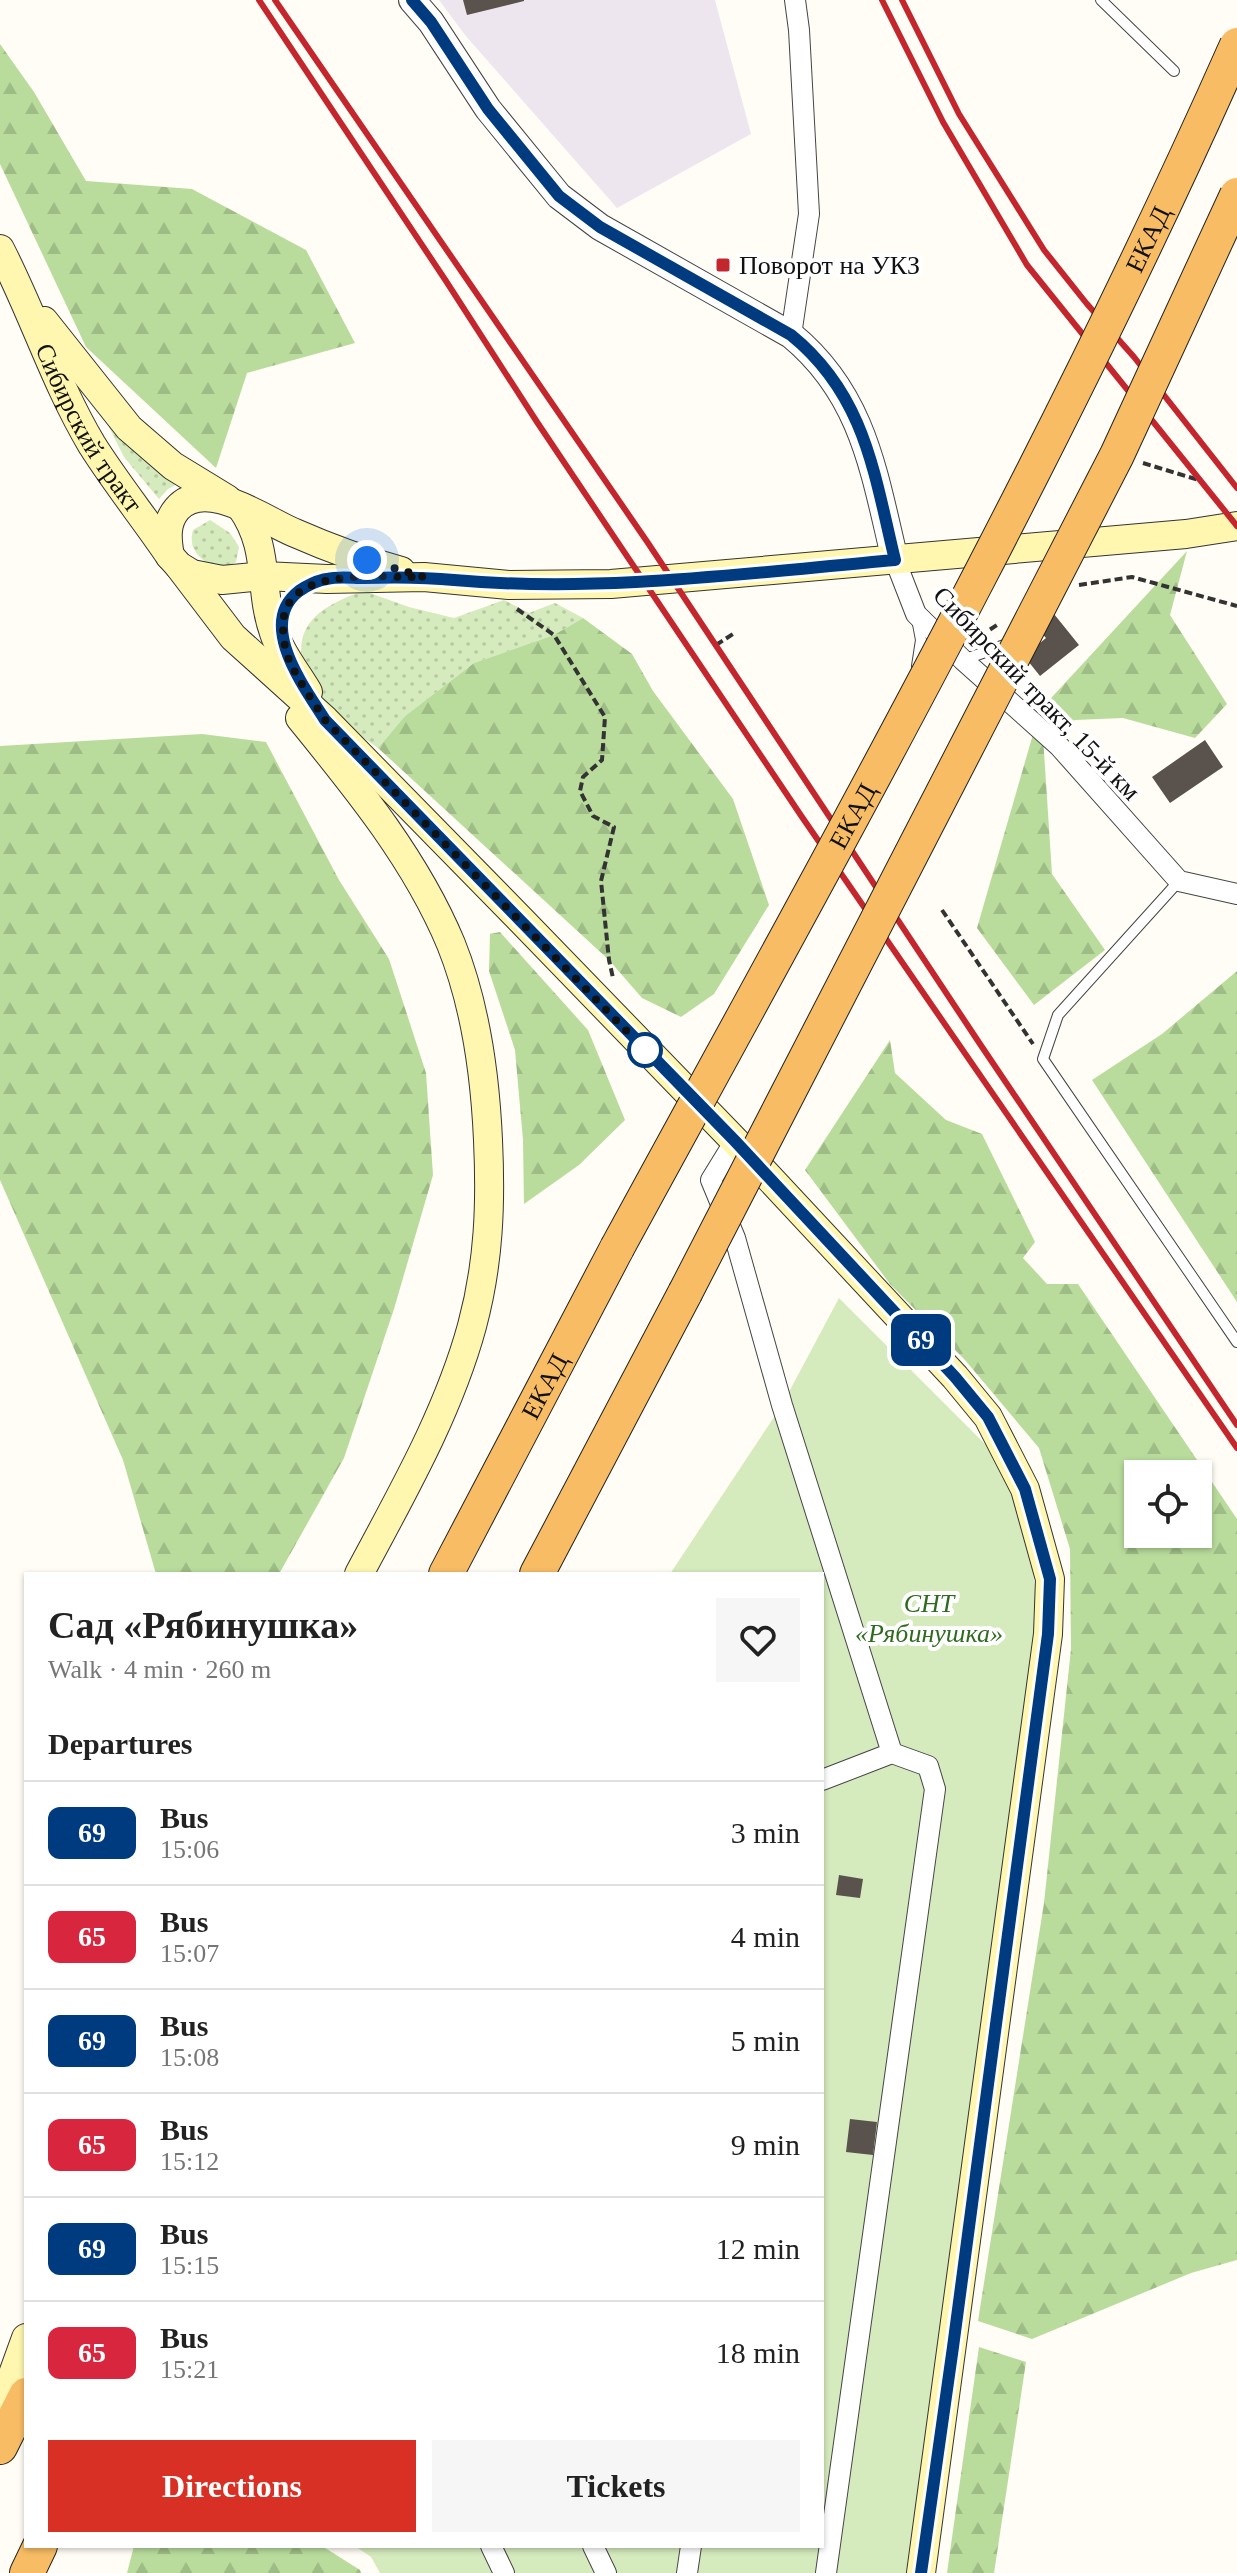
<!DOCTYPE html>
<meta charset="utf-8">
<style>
body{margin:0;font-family:Georgia,serif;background:#f6f6f6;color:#222;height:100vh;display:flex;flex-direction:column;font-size:30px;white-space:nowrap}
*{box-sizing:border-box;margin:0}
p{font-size:26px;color:#767676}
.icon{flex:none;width:44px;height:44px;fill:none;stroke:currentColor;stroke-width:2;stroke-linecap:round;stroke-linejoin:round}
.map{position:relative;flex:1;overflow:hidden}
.sheet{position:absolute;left:24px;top:1572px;width:800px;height:976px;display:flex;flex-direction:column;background:#fff;border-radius:0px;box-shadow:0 2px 6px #0004}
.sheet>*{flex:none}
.badge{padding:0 16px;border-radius:12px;font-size:28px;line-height:52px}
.controls{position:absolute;left:1124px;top:1460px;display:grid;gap:16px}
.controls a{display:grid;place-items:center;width:88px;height:88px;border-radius:0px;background:#fff;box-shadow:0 2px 6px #0004;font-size:40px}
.you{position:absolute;width:40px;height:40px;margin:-20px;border:6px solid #fff;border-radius:50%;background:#1a73e8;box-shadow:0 0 0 12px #1a73e833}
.map>.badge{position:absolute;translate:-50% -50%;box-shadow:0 0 0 4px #fff}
h2{padding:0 24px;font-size:30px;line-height:72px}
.round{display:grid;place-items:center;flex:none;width:84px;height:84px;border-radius:0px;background:#f6f6f6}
.head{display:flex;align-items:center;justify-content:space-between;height:136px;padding:0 24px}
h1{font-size:38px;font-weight:800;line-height:60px}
.action{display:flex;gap:16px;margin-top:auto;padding:16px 24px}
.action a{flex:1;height:92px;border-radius:0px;background:#d93025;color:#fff;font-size:32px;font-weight:800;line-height:92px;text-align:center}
.action a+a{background:#f6f6f6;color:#222}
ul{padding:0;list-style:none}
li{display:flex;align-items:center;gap:24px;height:104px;padding:0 24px;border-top:2px solid #e0e0e0}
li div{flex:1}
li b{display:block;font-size:30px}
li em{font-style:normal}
li .badge{min-width:88px;font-weight:700;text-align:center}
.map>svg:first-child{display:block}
.industrial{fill:#eee6ef}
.grass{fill:url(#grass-dots)}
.forest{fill:url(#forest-firs);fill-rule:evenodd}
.garden{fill:#d5ebbd}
.building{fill:#5a524d}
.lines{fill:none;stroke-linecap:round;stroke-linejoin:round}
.service-casing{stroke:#444;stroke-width:12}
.minor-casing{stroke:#444;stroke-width:22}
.tertiary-casing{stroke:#444;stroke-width:28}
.secondary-casing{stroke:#333;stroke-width:30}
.trunk-casing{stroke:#222;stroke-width:36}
.path{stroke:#333;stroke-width:4;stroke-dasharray:8 4;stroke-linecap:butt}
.service{stroke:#fff;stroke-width:10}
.minor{stroke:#fff;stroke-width:20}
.tertiary{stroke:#fff;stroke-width:26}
.secondary{stroke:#fff6b0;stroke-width:28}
.trunk{stroke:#f7bc64;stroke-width:34}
.rail{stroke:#c4262e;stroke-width:6}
.trunk-bridge-casing{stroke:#222;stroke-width:36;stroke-linecap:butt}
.trunk-bridge{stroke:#f7bc64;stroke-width:34}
.line-casing{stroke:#fff;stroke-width:18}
.line{stroke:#003b80;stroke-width:12}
.walk{stroke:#111;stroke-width:8;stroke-dasharray:0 14.4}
.poi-dot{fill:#c4262e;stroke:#fff;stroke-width:3}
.stop-dot{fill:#fff;stroke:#003b80;stroke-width:4}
.labels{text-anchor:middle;stroke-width:8;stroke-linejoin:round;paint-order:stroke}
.street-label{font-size:26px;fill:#111;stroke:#fff}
.poi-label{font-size:26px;fill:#111;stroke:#fff;text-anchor:start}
.park-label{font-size:26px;font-style:italic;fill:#2f6b1f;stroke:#fff}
</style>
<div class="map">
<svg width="1237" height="2573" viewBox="0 0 1237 2573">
<defs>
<pattern id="grass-dots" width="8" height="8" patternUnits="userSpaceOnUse" patternTransform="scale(2)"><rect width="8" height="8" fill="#d5ebbd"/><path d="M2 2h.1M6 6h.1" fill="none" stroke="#b6c8a1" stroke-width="1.8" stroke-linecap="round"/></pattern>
<pattern id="forest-firs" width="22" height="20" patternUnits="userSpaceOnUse" patternTransform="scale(2)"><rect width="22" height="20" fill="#b9dc9c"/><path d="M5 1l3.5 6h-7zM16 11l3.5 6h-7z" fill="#9ebc85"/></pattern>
</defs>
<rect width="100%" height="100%" fill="#fffdf5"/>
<path class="industrial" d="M439,0h276l36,134 -134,74 -152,-173z"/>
<path class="grass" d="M104,417l73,67 -9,5 -9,10 -35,-42z
M210,520l20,13 9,14 -3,15 -17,10c-16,-12 -32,-20 -26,-42z
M364,591l45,16 45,11 50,-18 25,13 26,-10 28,15 -29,17 -80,28 -69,53 -27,32c-17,-13 -40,-25 -55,-41 -6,-7 -10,-19 -14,-28 -24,-50 11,-74 55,-88z"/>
<path class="forest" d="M0,44l34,48 52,89 106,8 114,61 49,93 -108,30 -31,95 -130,-121 -86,-183z
M1187,551l-17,64 57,89 -32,34 -72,-20 -48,2 -32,17 9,137 53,76 -71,55 -57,-77 63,-218z
M583,618l49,36 21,37 80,108 36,106 -55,89 -33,23 -39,-19 -33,-38 -231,-212 27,-32 69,-53 80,-28z
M202,734l64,8 73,138 50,79 37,114 7,102 -39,134 -50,149 -65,116h-123l-33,-114 -123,-280v-434z
M500,932l88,98 37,90 -46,45 -55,39 -1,-64 -8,-90 -26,-79 1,-37z
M1237,971v331l-145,-222 70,-46z
M890,1040l5,33 51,47 36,14 53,108 -12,16 24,26h31l159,235v741l-46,13 -159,66 -54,-18 66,-418 27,-254 -1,-100 -31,-101 -74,-88 -75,-76 -85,-114zM1138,1474h60v60h-60z
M979,2347l47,15 -32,211h-47z
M134,2546h188l38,24 1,3h-234z"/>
<path class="garden" d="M839,1298l165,165 26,86 9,69 -48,328 -19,164 -66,463h-526l-9,-16 -16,-11h467v-972h-152l112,-169z"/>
<path class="building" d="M463,0h61v1l-57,14z
M1054,614l25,31 -39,31 -16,-20 22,-18 -9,-10z
M1205,740l18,27 -53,36 -18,-26z
M839,1875l24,4 -3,19 -24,-3z
M850,2119l27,3 -4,33 -27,-3z"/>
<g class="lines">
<defs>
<path id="service" d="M1101,0l73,71
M917,619l4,21 -4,26
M963,660l47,-17
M1179,881l-121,134 -15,44 194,283"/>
<path id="minor" d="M791,335l18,-121 -10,-184 -4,-30
M895,560l21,54 47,46 96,86 120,135 58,13
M735,1141l-24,39 24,58 47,167 110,348
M822,1780l70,-27 36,13 7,23 -109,784
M491,2546l13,27
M593,2546l13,27
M687,2573l4,-27"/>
<path id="tertiary" d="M412,0l19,22 57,87 71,87 41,31 191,108c73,60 83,138 104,225"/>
<g id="secondary">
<path id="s1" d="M0,249c33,64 55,134 92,196 24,38 53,74 78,111l9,10 13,8 30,6 42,-4 63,3 97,-2 85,8 102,-1 575,-50 51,-8"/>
<path d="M44,321l85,107 44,38 54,33"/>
<path d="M241,507c30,42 17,81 33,126 7,21 23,40 34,59"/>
<path d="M170,556c-3,-16 -5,-33 7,-47 29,-33 88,12 118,24 34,15 70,28 106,38"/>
<path d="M179,566l54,71 92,83 195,199 215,222 220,236 33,40 37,72 25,90 -2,55 -127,939"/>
<path d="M300,718c57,70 116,142 151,226 25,62 34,129 37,196 3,64 1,123 -16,186 -24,88 -71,169 -113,248"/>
<path d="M0,2410l26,-72"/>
</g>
<g id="trunk">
<path id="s2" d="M446,1574l171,-326"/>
<path d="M537,1574l148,-281"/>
<path d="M0,2447l26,-52"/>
<path d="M27,2573l13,-27"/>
</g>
</defs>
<use href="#service" class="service-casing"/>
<use href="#minor" class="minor-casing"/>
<use href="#tertiary" class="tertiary-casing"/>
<use href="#secondary" class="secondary-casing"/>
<use href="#trunk" class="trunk-casing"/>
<path class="path" d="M1143,463l59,18
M1079,585l53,-8 105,29
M517,609l37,26 51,82 -3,43 -19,17 -3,14 13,25 21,11 -13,54 8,79 4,18
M980,636l20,-13
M716,645l20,-13
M942,910l91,134"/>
<use href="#service" class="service"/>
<use href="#minor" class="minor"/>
<use href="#tertiary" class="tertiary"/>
<use href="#secondary" class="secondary"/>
<use href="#trunk" class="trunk"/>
<path class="rail" d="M259,0l187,281 91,141 265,395 435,631
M275,0l373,543 332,501 257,381
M882,0l61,122 84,143 210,261
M902,0l57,114 85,136 43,54 47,53 103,131"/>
<defs>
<g id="trunk-bridge">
<path id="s3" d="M617,1248c216,-396 437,-790 620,-1203"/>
<path d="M685,1293l432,-838 120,-260"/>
</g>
</defs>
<use href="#trunk-bridge" class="trunk-bridge-casing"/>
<use href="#trunk-bridge" class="trunk-bridge"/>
</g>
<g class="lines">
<defs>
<path id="line" d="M412,0l19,22 57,87 71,87 41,31 191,108c74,60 83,138 104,225 -147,13 -294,33 -441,20 -30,-3 -60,-3 -91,-2 -11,0 -25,-2 -36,1 -9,1 -21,7 -28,12 -43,33 6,97 26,129l410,421 220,236 33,40 37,72 25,90 -2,55 -95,713 -32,226"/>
</defs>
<use href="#line" class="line-casing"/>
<use href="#line" class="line"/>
<path class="walk" d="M367,560l57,17c-42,1 -141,-13 -141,49 0,12 2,25 7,36 9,20 23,39 35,58l320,330"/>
</g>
<rect class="poi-dot" x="715" y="257" width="16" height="16" rx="4"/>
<circle class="stop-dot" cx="645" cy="1050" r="16"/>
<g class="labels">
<g class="street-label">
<text dy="9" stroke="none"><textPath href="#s3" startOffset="1140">ЕКАД</textPath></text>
<text dy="9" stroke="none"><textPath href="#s1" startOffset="200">Сибирский тракт</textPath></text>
<text transform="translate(1037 693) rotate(46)" y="9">Сибирский тракт, 15-й км</text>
<text dy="9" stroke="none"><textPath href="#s3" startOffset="492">ЕКАД</textPath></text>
<text dy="9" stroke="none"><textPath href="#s2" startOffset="212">ЕКАД</textPath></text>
</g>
<g class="poi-label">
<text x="739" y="274">Поворот на УКЗ</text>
</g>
<g class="park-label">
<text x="929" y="1612">СНТ<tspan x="929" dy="30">«Рябинушка»</tspan></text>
</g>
</g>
</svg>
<div class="controls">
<a><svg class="icon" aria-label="locate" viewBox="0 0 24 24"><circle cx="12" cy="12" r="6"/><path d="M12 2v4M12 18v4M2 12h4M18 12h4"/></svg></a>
</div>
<div class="you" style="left:367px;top:560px"></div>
<b class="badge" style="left:921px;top:1340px;background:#003b80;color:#fff">69</b>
<section class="sheet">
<div class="head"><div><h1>Сад «Рябинушка»</h1><p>Walk · 4 min · 260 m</p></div><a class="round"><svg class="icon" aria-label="heart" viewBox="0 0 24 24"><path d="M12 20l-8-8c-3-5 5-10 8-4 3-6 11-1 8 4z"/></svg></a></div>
<h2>Departures</h2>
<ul>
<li><span class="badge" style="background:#003b80;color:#fff">69</span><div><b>Bus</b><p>15:06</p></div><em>3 min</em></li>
<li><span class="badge" style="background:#d7263d;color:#fff">65</span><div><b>Bus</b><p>15:07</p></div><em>4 min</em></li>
<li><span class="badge" style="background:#003b80;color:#fff">69</span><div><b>Bus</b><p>15:08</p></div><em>5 min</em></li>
<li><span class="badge" style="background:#d7263d;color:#fff">65</span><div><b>Bus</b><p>15:12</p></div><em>9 min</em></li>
<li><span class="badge" style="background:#003b80;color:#fff">69</span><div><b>Bus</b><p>15:15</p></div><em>12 min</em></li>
<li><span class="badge" style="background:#d7263d;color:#fff">65</span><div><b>Bus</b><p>15:21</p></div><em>18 min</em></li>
</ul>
<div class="action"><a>Directions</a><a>Tickets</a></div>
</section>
</div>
